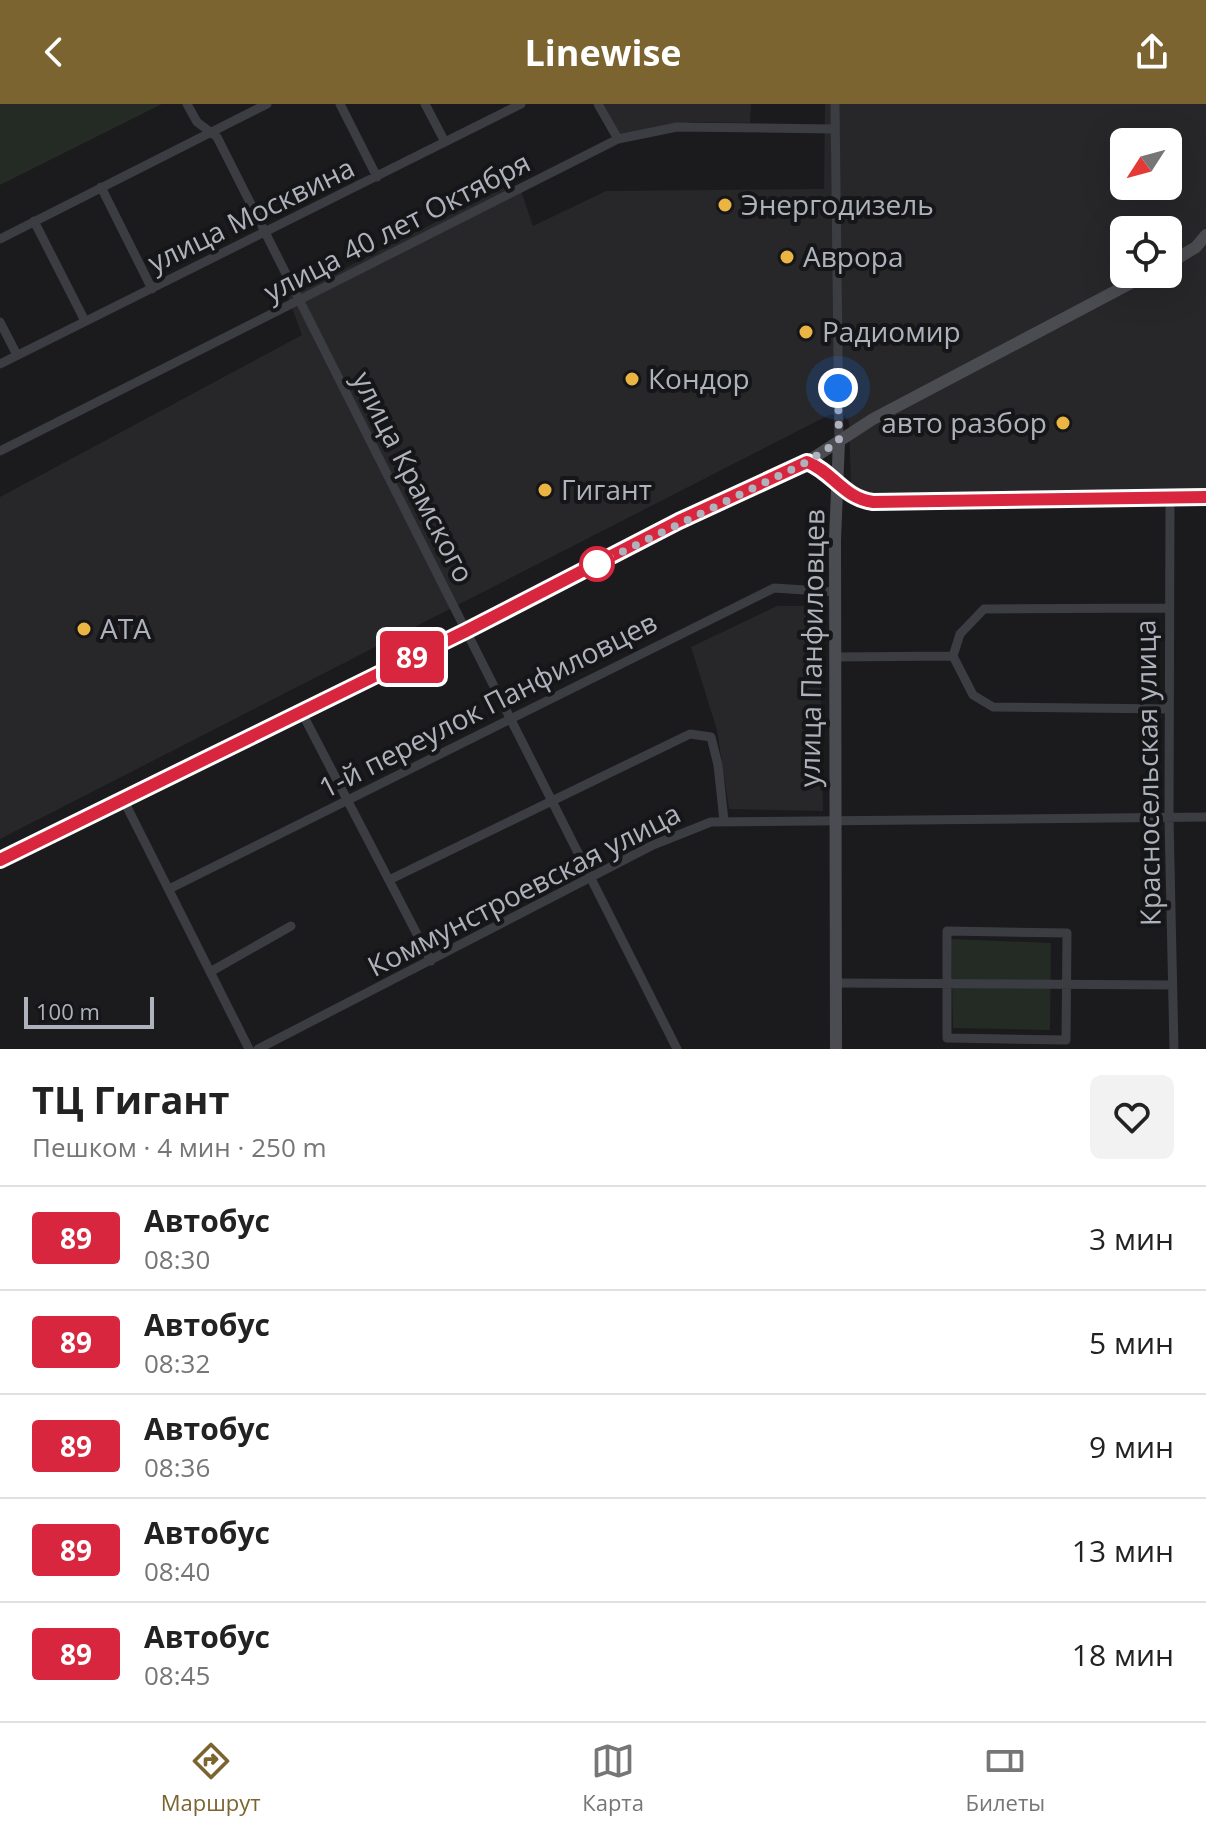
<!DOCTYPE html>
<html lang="ru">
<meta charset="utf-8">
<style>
body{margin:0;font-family:"Open Sans",sans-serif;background:#f2f2f2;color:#222;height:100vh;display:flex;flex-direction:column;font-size:30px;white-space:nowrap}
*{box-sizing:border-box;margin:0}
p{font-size:26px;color:#767676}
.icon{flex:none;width:44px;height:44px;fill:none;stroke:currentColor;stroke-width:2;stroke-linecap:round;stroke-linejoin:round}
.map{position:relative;height:945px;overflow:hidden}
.side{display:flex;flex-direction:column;background:#fff;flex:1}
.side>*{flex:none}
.badge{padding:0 16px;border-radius:6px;font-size:28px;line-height:52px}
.needle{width:52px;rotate:234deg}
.buttons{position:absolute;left:1110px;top:24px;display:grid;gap:16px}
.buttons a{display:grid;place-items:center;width:72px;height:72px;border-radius:12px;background:#fff;box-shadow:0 8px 32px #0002;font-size:40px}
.scale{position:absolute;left:24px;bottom:20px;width:130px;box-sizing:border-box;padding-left:8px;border:4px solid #aeb2bc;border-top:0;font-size:22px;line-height:28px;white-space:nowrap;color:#aeb2bc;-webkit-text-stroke:6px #161618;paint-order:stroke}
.you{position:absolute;width:40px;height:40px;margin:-20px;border:6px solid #fff;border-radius:50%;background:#1a73e8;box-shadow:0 0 0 12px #1a73e833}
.map>.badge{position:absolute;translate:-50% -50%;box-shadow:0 0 0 4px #fff}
.round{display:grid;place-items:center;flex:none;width:84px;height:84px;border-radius:12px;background:#f2f2f2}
.headline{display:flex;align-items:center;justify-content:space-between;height:136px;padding:0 32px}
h1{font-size:38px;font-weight:700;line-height:60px}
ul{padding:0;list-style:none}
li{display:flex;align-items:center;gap:24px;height:104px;padding:0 32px;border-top:2px solid #e0e0e0}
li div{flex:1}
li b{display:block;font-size:30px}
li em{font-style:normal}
li .badge{min-width:88px;font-weight:700;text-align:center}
header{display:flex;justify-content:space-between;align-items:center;height:104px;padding:0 32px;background:#7c6431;color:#fff;font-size:36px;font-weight:700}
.menu{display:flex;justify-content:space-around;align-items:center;height:112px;border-top:2px solid #e0e0e0;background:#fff;font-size:22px;color:#767676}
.menu a{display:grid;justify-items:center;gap:4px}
.menu .selected{color:#7c6431}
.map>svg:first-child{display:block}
.built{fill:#27272a;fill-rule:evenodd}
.green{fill:#232b24}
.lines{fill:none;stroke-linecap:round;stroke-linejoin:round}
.street{stroke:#3c3d42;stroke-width:9}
.secondary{stroke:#4a4c52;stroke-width:12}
.line-casing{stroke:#fff;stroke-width:18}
.line{stroke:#d7263d;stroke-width:12}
.walk{stroke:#aeb2bc;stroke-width:8;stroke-dasharray:0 14.4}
.poi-dot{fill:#ebb544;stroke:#161618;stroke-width:3}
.stop-dot{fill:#fff;stroke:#d7263d;stroke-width:4}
.labels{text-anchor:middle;stroke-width:8;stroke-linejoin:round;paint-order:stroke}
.poi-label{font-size:28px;fill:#aeb2bc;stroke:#161618;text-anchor:start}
.street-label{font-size:28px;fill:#aeb2bc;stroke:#161618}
</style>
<header><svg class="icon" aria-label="back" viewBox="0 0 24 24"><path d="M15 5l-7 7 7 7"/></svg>Linewise<svg class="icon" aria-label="share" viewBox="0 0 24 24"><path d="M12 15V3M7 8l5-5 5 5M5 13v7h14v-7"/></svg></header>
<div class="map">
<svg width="1206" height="945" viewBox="0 0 1206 945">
<rect width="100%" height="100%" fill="#1b1b1d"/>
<path class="built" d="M603,0h148l-1,19 -59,-1 -71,14z
M825,0h381v385l-333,5 -22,-6 -2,-66 -6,-8 -14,1 -829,424v-342l302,-162 -14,-38 215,-109h17l13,38 73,-35 218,-2zM1124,38h44v44h-44zM1124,126h44v44h-44z
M777,502h42l4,205 -94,-2 -12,-79 -26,-83z"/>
<path class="green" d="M0,0h162l-162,81z
M951,835l100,4 -1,87 -97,-2z"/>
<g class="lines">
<path class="street" d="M187,0l10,18 20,15 460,912
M340,0l37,73
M425,0l20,38
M598,0l20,35
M835,0l4,337
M101,83l51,102
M34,117l51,100
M0,135l267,-135
M0,218l17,33
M0,260l521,-260
M0,347l618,-312 59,-12 158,2
M1170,393l-1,321 5,231
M953,552l7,-22 24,-25 184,-1
M835,553l118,-1 20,39 20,12 176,2
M301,607l130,250
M124,697l125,248
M389,776l301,-146 21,3 7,28 6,56
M169,785l605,-301 61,4
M947,827l120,2 -1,107 -119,-2z
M210,868l81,-46
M836,879l336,2
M258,945l395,-204 58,-23 495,-5"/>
<path class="secondary" d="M1168,160l28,-17 10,-12
M807,358l66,-43 275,-145
M0,756l679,-339 128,-59c26,10 36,35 66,40l333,-5
M836,945l-1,-509 4,-99"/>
</g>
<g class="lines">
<defs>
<path id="line" d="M0,756l466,-229 213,-110 128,-59c26,10 36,36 66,40l333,-5"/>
</defs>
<use href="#line" class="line-casing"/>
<use href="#line" class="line"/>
<path class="walk" d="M597,460l210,-102 32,-21 -1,-53"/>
</g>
<g class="poi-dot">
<circle cx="725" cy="101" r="8"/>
<circle cx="787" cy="153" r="8"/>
<circle cx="806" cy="228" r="8"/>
<circle cx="632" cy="275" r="8"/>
<circle cx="1063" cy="319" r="8"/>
<circle cx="545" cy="386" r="8"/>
<circle cx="84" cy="525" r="8"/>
</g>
<circle class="stop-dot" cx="597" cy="460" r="16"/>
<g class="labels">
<g class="poi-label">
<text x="741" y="111">Энергодизель</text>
<text x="803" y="163">Аврора</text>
<text x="822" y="238">Радиомир</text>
<text x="648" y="285">Кондор</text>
<text x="1047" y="329" text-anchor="end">авто разбор</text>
<text x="561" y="396">Гигант</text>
<text x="100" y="535">АТА</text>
</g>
<g class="street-label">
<text transform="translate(251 111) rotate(-26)" y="10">улица Москвина</text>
<text transform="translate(397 123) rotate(-27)" y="10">улица 40 лет Октября</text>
<text transform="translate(413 373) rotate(63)" y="10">улица Крамского</text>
<text transform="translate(812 544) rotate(-89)" y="10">улица Панфиловцев</text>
<text transform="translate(488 601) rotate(-27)" y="10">1-й переулок Панфиловцев</text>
<text transform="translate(1148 669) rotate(-91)" y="10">Красносельская улица</text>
<text transform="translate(524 786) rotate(-27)" y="10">Коммунстроевская улица</text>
</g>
</g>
</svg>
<div class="buttons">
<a><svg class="needle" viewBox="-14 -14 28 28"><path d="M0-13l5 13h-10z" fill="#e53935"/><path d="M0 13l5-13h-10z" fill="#767676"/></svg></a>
<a><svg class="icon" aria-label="locate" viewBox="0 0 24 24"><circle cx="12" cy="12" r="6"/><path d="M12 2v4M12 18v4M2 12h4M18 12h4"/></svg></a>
</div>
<div class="scale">100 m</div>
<div class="you" style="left:838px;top:284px"></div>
<b class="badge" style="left:412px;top:553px;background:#d7263d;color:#fff">89</b>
</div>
<section class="side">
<div class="headline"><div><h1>ТЦ Гигант</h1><p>Пешком · 4 мин · 250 m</p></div><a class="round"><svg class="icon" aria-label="heart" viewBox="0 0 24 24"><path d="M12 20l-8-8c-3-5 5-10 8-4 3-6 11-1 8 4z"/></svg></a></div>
<ul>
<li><span class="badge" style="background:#d7263d;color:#fff">89</span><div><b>Автобус</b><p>08:30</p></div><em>3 мин</em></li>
<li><span class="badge" style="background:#d7263d;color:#fff">89</span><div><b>Автобус</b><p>08:32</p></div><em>5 мин</em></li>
<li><span class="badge" style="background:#d7263d;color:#fff">89</span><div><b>Автобус</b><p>08:36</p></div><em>9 мин</em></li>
<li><span class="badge" style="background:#d7263d;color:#fff">89</span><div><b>Автобус</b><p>08:40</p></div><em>13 мин</em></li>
<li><span class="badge" style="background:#d7263d;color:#fff">89</span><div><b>Автобус</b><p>08:45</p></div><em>18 мин</em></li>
</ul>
</section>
<nav class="menu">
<a class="selected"><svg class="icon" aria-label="directions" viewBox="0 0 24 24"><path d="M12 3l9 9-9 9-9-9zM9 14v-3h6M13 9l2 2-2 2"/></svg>Маршрут</a>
<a><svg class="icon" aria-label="map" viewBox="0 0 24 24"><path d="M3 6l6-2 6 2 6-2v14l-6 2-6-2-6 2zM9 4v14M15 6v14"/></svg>Карта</a>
<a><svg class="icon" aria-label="tickets" viewBox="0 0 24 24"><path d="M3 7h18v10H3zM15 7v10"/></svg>Билеты</a>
</nav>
